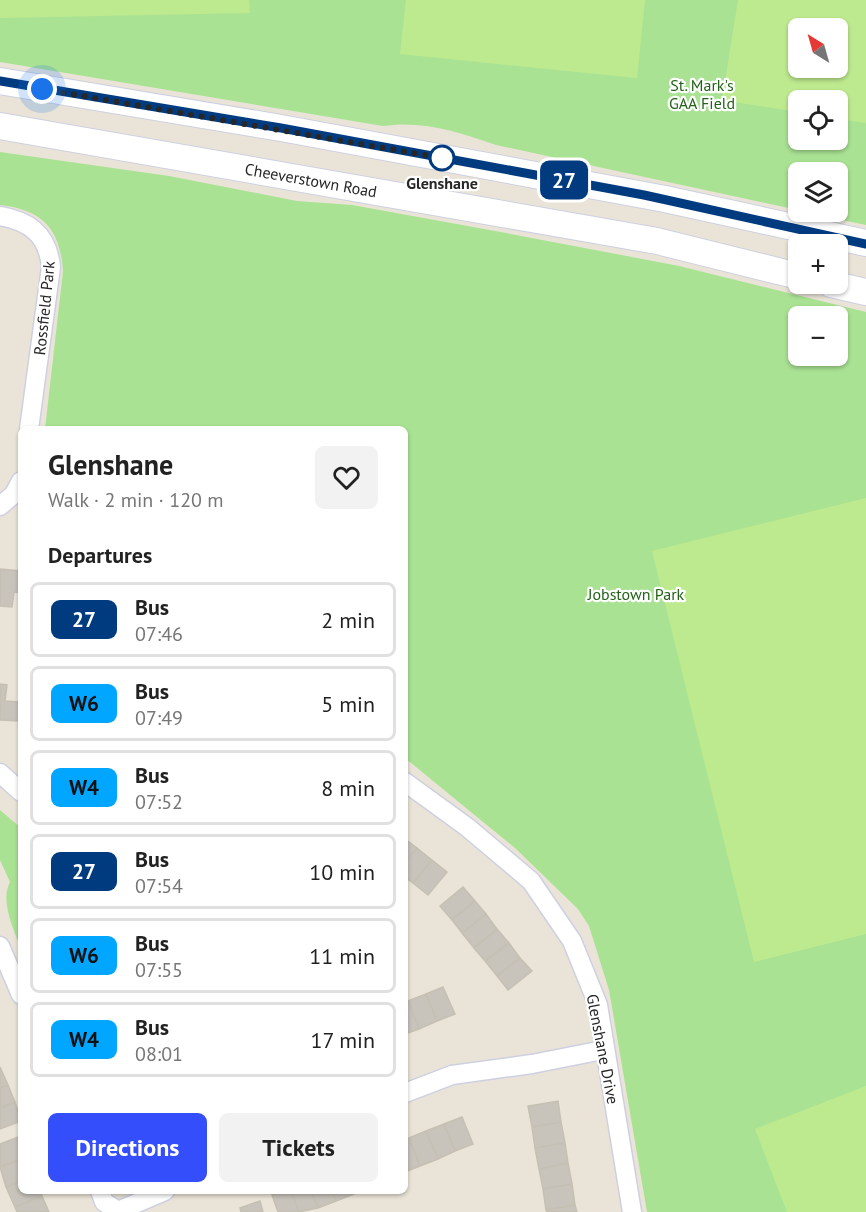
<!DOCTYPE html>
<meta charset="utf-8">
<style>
body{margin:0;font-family:"PT Sans",sans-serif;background:#f2f2f2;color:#222;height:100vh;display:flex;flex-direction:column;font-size:22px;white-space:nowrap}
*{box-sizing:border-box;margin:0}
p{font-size:20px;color:#767676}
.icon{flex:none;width:33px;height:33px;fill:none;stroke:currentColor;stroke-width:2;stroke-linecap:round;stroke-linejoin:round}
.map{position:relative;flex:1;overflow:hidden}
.panel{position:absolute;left:18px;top:426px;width:390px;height:768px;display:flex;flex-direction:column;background:#fff;border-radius:9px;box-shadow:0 2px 4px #0004}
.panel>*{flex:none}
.badge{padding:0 12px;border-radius:9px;font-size:21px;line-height:39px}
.needle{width:39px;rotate:323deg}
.tools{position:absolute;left:788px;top:18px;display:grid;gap:12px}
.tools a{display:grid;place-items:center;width:60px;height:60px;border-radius:9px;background:#fff;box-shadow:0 2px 4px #0004;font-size:30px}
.you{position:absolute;width:30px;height:30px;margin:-15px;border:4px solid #fff;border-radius:50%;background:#1a73e8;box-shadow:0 0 0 9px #1a73e833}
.map>.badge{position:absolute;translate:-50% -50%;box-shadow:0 0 0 3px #fff}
h2{padding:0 30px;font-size:22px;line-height:54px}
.round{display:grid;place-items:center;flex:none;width:63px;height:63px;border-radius:9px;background:#f2f2f2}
.head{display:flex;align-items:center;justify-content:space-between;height:102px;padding:0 30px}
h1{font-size:28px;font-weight:700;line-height:45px}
.primary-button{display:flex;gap:12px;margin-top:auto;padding:12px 30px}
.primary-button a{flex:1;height:69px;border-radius:9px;background:#354efb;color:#fff;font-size:24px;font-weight:700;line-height:69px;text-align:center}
.primary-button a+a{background:#f2f2f2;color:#222}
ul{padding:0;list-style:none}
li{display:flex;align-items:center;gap:18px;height:75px;margin:0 12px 9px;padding:0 18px;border:3px solid #e0e0e0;border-radius:9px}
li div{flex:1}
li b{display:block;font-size:22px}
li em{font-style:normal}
li .badge{min-width:66px;font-weight:700;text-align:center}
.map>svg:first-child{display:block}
.green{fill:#a9e293;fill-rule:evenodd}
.pitch{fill:#beea8f;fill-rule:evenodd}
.building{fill:#c8c3bb;stroke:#c5c0b2;stroke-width:1.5}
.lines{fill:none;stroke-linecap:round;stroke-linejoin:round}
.minor-casing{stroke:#ced0e1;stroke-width:21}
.secondary-casing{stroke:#ced0e1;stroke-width:28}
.minor{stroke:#fff;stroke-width:18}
.secondary{stroke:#fff;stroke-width:26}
.line-casing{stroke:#fff;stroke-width:14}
.line{stroke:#003b80;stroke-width:9}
.walk{stroke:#272727;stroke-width:6;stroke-dasharray:0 10.8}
.stop-dot{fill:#fff;stroke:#003b80;stroke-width:3}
.labels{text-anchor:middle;stroke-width:4.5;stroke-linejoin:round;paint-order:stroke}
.park-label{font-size:16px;fill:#236318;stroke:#fff}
.street-label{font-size:16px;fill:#272727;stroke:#fff}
.stop-label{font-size:16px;font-weight:bold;fill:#272727;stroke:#fff}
</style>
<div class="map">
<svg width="866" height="1212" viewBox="0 0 866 1212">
<rect width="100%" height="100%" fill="#eae4d8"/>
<path class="green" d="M0,0h866v225l-62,-13h33v-40h-39v38l-302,-65c-36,-13 -74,-25 -113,-19l-383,-64zM798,28h39v40h-39zM798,100h39v40h-39z
M0,152l169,24 128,25 55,4 154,28 173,33 187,46v900h-219l-38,-222 -20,-64 -11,-17 -63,-61 -110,-90v-329h-360l18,-158c-3,-43 -21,-61 -63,-66zM798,316h39v40h-39z
M0,810l21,18v121c-8,-21 -21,-48 -11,-67l-10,-22z"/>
<path class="pitch" d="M0,0h249l1,13 -250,5z
M406,0h239l-8,78 -237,-24z
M738,0h128v123l-29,-4v-19h-39v12l-76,-12zM798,28h39v40h-39z
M866,498v436l-112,28 -102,-411z
M866,1086v126h-79l-32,-83z"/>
<path class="building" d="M0,569l21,2v22l-7,-1 -2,15 -12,-1z
M0,684l7,1 -2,16 15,1 -1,19 -19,-1z
M405,839l12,9 -12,15z
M417,848l15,12 -19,23 -8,-6v-14z
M432,860l15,12 -19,23 -15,-12z
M463,887l12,14 -23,19 -12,-14z
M475,901l11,13 -24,19 -10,-13z
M486,914l11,15 -23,19 -12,-15z
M497,929l12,14 -24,18 -11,-13z
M509,943l11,15 -23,18 -12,-15z
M520,958l12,13 -24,19 -11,-14z
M443,987l12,27 -18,7 -11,-27z
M426,994l11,27 -18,8 -11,-28z
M408,1001l11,28 -14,5v-32z
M0,1067l8,18 -8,3z
M8,1085l7,17 -15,6v-20z
M558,1101l3,21 -29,5 -4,-21z
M15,1102l6,19 -21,8v-21z
M462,1117l11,27 -18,7 -11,-27z
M561,1122l4,21 -30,5 -3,-21z
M444,1124l11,27 -17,8 -12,-28z
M426,1131l12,28 -18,7 -11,-28z
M18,1137l3,22 -21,8v-23z
M409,1138l11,28 -15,6v-32z
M565,1143l3,20 -29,6 -4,-21z
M21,1159v22l-15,6 -6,-20z
M568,1163l4,21 -29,5 -4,-20z
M21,1181v10h19l2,5 -27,11 -9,-20z
M572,1184l3,21 -29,5 -3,-21z
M282,1191h9l8,21h-21l-6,-17z
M291,1191h20l7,17 -19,4z
M311,1191h21l4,10 -18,7z
M332,1191h21l1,3 -18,7z
M42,1196l7,16h-32l-2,-5z
M260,1201l3,11h-22l-1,-4z
M575,1205l2,7h-30l-1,-2z"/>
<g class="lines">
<defs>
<path id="minor" d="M0,216c31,5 48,20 51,51l-22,162
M0,506l14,-12 7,-13
M0,773l21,19
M405,782l62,45 64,54 41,60 26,64 34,207
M0,946l21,49
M405,1093l47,-18 80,-11 71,-14
M100,1191l4,11 14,9 47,-20"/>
<path id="secondary" d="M0,81l281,47 384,71 201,44
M0,126l657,115 141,35
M831,284l35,8"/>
</defs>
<use href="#minor" class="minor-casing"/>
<use href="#secondary" class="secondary-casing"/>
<use href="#minor" class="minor"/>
<use href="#secondary" class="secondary"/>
</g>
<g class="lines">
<defs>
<path id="line" d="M0,81l281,47 363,67 222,49"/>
</defs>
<use href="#line" class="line-casing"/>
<use href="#line" class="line"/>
<path class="walk" d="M42,89l400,69"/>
</g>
<circle class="stop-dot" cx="442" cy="158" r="12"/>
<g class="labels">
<g class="park-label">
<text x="702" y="91">St. Mark's<tspan x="702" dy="18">GAA Field</tspan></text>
<text x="636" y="600">Jobstown Park</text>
</g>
<g class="street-label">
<text transform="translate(311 180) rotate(10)" y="6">Cheeverstown Road</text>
<text transform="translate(44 308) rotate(-84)" y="6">Rossfield Park</text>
<text transform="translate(603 1049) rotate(79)" y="6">Glenshane Drive</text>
</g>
<g class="stop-label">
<text x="442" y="189">Glenshane</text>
</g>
</g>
</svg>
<div class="tools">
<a><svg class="needle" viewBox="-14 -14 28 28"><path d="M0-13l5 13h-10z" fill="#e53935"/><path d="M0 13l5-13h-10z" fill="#767676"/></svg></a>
<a><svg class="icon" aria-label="locate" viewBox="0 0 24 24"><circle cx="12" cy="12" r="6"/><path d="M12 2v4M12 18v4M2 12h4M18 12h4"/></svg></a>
<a><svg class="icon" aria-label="layers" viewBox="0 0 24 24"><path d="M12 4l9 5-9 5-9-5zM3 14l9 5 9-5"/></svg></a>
<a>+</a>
<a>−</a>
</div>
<div class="you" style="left:42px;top:89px"></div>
<b class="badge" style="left:564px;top:180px;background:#003b80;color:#fff">27</b>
<section class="panel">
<div class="head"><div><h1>Glenshane</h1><p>Walk · 2 min · 120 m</p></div><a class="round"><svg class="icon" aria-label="heart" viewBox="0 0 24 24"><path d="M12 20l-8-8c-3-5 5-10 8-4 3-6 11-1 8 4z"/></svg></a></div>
<h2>Departures</h2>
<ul>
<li><span class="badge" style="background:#003b80;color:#fff">27</span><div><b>Bus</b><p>07:46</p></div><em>2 min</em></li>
<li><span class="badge" style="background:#00a6ff;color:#111">W6</span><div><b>Bus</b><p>07:49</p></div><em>5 min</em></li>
<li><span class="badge" style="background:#00a6ff;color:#111">W4</span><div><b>Bus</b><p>07:52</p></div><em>8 min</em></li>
<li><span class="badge" style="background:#003b80;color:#fff">27</span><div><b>Bus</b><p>07:54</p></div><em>10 min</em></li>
<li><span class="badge" style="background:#00a6ff;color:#111">W6</span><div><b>Bus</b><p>07:55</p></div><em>11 min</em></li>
<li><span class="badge" style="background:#00a6ff;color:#111">W4</span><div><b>Bus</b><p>08:01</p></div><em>17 min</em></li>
</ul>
<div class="primary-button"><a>Directions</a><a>Tickets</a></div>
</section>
</div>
